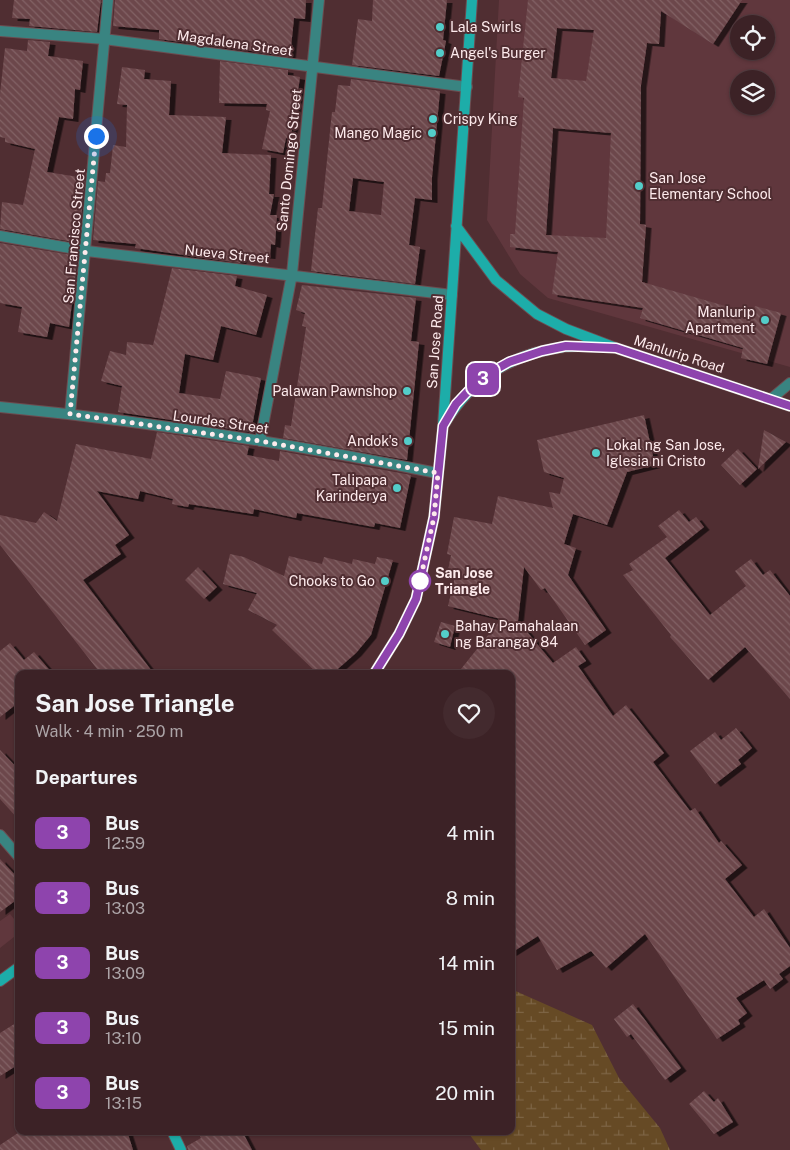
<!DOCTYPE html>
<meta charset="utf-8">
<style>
body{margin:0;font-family:"Public Sans",sans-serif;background:#432a2e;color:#f1f3f6;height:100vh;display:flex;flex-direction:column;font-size:19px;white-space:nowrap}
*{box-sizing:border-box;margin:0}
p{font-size:16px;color:#aca4a7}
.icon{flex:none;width:28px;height:28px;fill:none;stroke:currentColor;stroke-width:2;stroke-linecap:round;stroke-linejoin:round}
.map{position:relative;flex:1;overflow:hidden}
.panel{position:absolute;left:15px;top:670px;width:500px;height:465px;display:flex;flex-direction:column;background:#3c2226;border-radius:10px;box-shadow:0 1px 4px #0004,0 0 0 1px #553f43}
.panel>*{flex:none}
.badge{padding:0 10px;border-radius:8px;font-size:18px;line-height:32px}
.controls{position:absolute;left:730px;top:15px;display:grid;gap:10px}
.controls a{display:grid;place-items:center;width:45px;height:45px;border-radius:50%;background:#3c2226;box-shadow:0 1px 4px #0004,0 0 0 1px #553f43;font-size:25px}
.you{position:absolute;width:25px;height:25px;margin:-12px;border:4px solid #fff;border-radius:50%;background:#1a73e8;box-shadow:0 0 0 8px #1a73e833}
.map>.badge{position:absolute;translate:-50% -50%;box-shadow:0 0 0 2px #fff}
h2{padding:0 20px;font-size:19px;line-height:45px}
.round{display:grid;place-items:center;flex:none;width:52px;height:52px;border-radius:26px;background:#432a2e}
.overview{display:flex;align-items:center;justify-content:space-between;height:85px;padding:0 20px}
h1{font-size:24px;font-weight:700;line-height:38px}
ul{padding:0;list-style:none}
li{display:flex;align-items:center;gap:15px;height:65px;padding:0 20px}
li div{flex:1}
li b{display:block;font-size:19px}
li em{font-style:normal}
li .badge{min-width:55px;font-weight:700;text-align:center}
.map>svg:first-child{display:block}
.built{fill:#60373d;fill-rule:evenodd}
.wetland{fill:url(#wetland-marsh)}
.building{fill:url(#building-back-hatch);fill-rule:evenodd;filter:url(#shadow)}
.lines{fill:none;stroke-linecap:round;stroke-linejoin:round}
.street-casing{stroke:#6c4c50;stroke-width:12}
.secondary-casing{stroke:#6c4c50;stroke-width:12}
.street{stroke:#398481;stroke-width:10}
.secondary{stroke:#1dada9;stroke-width:10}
.line-casing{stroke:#fff;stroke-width:11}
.line{stroke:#8e44ad;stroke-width:8}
.walk{stroke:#fdeaec;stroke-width:5;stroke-dasharray:0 9}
.poi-dot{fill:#53cdc9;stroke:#502e32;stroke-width:2}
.stop-dot{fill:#fff;stroke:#8e44ad;stroke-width:2.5}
.labels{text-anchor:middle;stroke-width:4;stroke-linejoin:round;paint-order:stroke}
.poi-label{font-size:14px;fill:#fdeaec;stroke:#502e32;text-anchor:start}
.street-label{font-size:14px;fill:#fdeaec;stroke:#502e32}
.stop-label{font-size:14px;font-weight:bold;fill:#fdeaec;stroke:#502e32;text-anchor:start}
</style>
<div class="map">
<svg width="790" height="1150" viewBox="0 0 790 1150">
<defs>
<pattern id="wetland-marsh" width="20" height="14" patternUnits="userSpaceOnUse" patternTransform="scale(1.25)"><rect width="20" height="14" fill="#664a25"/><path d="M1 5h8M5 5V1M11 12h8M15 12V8" fill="none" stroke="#7d6445"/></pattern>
<pattern id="building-back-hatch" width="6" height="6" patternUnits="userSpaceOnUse" patternTransform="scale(1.25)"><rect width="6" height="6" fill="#6c474b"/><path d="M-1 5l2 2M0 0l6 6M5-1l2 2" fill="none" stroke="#826265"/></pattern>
<filter id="shadow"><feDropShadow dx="5.5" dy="3" stdDeviation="0" flood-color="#0009"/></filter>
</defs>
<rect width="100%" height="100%" fill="#502e32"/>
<path class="built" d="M499,0h291v367l-242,-69 -28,-24 -33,-54zM739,24h27v27h-27zM739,79h27v27h-27z
M10,914l9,11v8l-19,15v-27z"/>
<path class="wetland" d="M511,989l81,36 27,53 41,50 10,22h-189l-14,-19h44z"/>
<path class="building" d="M14,0h87l-4,32 -68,-6 1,-7 -18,-1z
M115,0h191l-1,19 -11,-1 -4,39 -109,-17 -1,2 -21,-3v-9l-46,-4z
M373,0h74l-4,40 3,1 -7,35 -87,-11 6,-46 14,2z
M528,0h214l-29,44 -52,-33 -2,33 -12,-1 -6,42 -1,139 6,1 -4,57 111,32 2,-8 26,7 -14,51 -26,-6 2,-10 -103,-30 3,-10 -91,-14 6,-42 -48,-5v-13h5l9,-136 -6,-1zM557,28l37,2 -8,51 -35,-3zM553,128l58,5 -5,105 -60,-3z
M28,40l22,2 -2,14 35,5 -3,29 -5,-1 -2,30 -14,-2 -12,55 38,6 -6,65 -79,-14 2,-27 21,3 12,-56 -30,-7v-4l-5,-1v-43l5,-46 22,3z
M220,61l68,9v5l12,2 -7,49 -3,13 -4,-1 -3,15 -21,-4 8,-38 -4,-1 1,-6 -48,-1z
M122,67l23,3 -1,9 27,2 -2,34 57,2 -4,36 49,2 -2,39h5l-4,21h7l-2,30 -4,-1 -1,12 -27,-2 -3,9 -105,-15 1,-4 -43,-4 5,-59 7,1 1,-9h4l3,-28 13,2 1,-42 -10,-1z
M351,79l89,12 -8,86v23l-17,-2 -6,47 11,2 -5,37 -104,-13 7,-63h4l10,-96h3l3,-27 12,1zM353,178l31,4 -3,33 -32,-4z
M0,243l78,13 -9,71 -19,-4 -3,14 -29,-5 4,-25 -22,-4z
M172,268l65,8 -2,10 32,9 -11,40 -35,-9 -8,34 -28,-6 -6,39 41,6 6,-28 35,7 -10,54 -133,-20 4,-26 -21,-5 9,-30 16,4 1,-13 26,3z
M302,285l114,13 -5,43 8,1 -12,118 -124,-22 2,-13 6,1 15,-99 -4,-1 3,-13 -9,-3z
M644,415l11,50 -28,7 -20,53 -34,-11 -9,30 12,4 -8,27 38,55 -21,15 -40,-57 -4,2 -17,-23 -6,54 35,42 23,-16 10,14 -8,5 35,50 13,-11 38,48 -11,9 37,49 5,-3 24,35 2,-2 21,24 -17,14 29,38 10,-8 26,39v18l-11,8 4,5 -13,10 -6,-9 -28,18 11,15 -9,7 2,4 -23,15 -72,-105 -39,34 -15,-17 -34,19 -19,-34 -27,17v-279h-54l44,-55 -53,-13 7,-30 -8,-1 4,-20 -4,-1 7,-37 38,7 6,-28 55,12 -4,-16 11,2 4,-16 -20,-6 -7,-32z
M764,430l22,12 -28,27z
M157,432l92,14 -2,9 32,6 1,-10 131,24 -11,53 -25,-5 -1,4 -77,-14 -1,5 -42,-9 -1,5 -64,-10 -1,3 -16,-3 1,-5 -33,-8 -2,8 -41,-8 32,44 -14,10 6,9 -38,26 71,94h-53l-101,-129v-30l36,8 8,-11 13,9 19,-77 75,15z
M738,449l19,20 -17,16 -19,-20z
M679,510l10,12 7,-5 8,10 -39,31 45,57 36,-29 -11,-15 16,-12 12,16 7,-5 20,26v103l-45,-52 -37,33 -38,-43 1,-2 -48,-60 10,-5 -4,-6 38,-27 -9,-11z
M230,554l14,3 40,19 5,-20 33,8 2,-7 28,7 1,-5 22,5 2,-7 16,3 -22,75 -15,18 -24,21h-14l-46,-44 5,-5 -29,-15 9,-17 -34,-9z
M198,567l19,20 -13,12 -19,-19z
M441,622l14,4 -5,21 -16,-5z
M10,643l14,17 10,-8 19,22h-34v28l-19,15v-66z
M736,728l16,20 -14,12 3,4 -26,20 -25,-33 25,-19 6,8z
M0,750l19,20v50l-19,-21z
M0,859l19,20v19l-19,14z
M633,1004l48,64 -16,12 -34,-46 -4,3 -13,-18z
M19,1021v43l-19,12v-43z
M704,1091l10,11 4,-4 15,24 -19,12 -25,-30z
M21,1131h106l6,19h-133v-5z
M197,1131h45l10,19h-64l-1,-4 14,-8z"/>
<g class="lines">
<defs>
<path id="street" d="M0,31l104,8 363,48
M0,236l87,15 365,44
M771,399l19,-16
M0,407c147,14 293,37 437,66
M70,414l38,-414
M260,441l32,-167 27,-274
M0,835l19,22"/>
<path id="secondary" d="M456,226l40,54 41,34 29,15 50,19 174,58
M445,423c26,-44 68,-70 119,-76 14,-2 29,0 43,0
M374,674l25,-40 17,-35 18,-82 9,-91 29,-426
M0,981l19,-14
M172,1131l9,19"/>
</defs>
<use href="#street" class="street-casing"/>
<use href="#secondary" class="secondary-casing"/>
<use href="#street" class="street"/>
<use href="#secondary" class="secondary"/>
</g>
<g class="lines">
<defs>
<path id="line" d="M374,674l25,-40 17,-35 18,-82 9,-91 13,-22 17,-18 20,-15 16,-9 33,-11 24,-5 50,2 174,58"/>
</defs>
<use href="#line" class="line-casing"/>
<use href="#line" class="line"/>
<path class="walk" d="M96,136l-26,278 190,27 178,32 -4,44 -14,64"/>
</g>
<g class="poi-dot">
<circle cx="440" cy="27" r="5"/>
<circle cx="440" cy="53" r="5"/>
<circle cx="433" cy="119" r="5"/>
<circle cx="432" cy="133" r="5"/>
<circle cx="639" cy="186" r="5"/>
<circle cx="765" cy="320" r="5"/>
<circle cx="407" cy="391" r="5"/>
<circle cx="408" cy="441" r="5"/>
<circle cx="596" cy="453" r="5"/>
<circle cx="397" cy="488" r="5"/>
<circle cx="385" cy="581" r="5"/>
<circle cx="445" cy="634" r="5"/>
</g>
<circle class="stop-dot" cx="420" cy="581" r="10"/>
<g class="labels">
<g class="poi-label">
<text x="450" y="32">Lala Swirls</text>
<text x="450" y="58">Angel's Burger</text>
<text x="443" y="124">Crispy King</text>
<text x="422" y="138" text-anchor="end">Mango Magic</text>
<text x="649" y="183">San Jose<tspan x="649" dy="16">Elementary School</tspan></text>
<text x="755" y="317" text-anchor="end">Manlurip<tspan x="755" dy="16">Apartment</tspan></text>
<text x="397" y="396" text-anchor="end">Palawan Pawnshop</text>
<text x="398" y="446" text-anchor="end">Andok's</text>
<text x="606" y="450">Lokal ng San Jose,<tspan x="606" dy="16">Iglesia ni Cristo</tspan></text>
<text x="387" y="485" text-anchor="end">Talipapa<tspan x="387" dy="16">Karinderya</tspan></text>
<text x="375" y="586" text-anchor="end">Chooks to Go</text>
<text x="455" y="631">Bahay Pamahalaan<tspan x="455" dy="16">ng Barangay 84</tspan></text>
</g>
<g class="street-label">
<text transform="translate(235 43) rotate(8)" y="5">Magdalena Street</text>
<text transform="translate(289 160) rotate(-84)" y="5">Santo Domingo Street</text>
<text transform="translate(74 236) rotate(-85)" y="5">San Francisco Street</text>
<text transform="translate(227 254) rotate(6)" y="5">Nueva Street</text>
<text transform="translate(435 342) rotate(-86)" y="5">San Jose Road</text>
<text transform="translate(679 354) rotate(18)" y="5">Manlurip Road</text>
<text transform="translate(221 422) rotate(8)" y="5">Lourdes Street</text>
</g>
<g class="stop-label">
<text x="435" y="578">San Jose<tspan x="435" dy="16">Triangle</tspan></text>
</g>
</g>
</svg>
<div class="controls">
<a><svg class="icon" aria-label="locate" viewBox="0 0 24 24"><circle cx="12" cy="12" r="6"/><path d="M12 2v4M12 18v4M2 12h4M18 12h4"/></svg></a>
<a><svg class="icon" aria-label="layers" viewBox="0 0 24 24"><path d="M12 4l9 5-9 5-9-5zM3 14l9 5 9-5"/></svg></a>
</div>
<div class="you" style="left:96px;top:136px"></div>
<b class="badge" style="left:483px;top:379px;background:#8e44ad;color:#fff">3</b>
<section class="panel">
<div class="overview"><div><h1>San Jose Triangle</h1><p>Walk · 4 min · 250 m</p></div><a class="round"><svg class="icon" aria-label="heart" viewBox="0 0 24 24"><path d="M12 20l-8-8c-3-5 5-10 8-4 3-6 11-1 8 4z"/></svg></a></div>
<h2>Departures</h2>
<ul>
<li><span class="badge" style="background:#8e44ad;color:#fff">3</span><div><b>Bus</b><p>12:59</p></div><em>4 min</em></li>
<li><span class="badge" style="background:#8e44ad;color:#fff">3</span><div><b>Bus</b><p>13:03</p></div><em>8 min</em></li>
<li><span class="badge" style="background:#8e44ad;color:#fff">3</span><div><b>Bus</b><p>13:09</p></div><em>14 min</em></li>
<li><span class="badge" style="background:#8e44ad;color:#fff">3</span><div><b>Bus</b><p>13:10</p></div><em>15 min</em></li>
<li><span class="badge" style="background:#8e44ad;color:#fff">3</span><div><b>Bus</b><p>13:15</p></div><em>20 min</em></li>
</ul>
</section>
</div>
